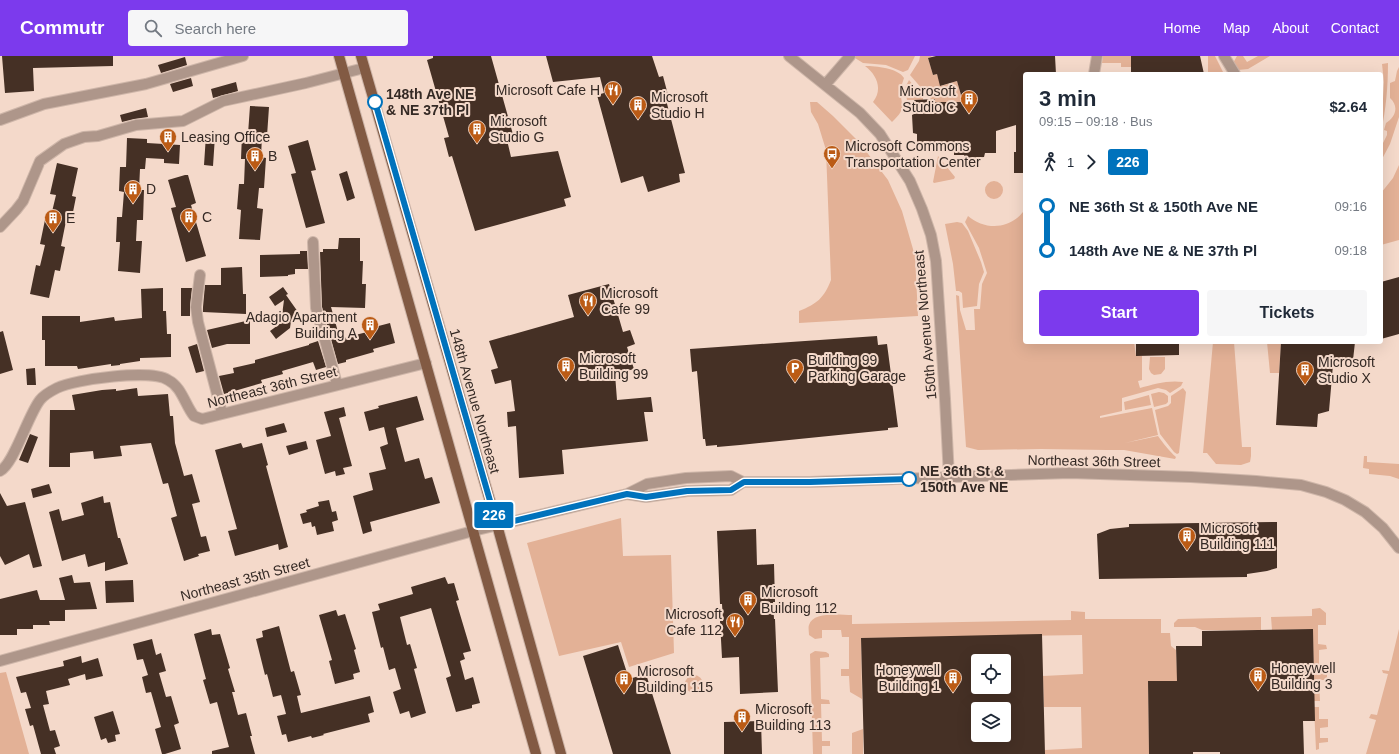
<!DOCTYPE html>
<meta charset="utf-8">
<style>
body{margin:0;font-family:Helvetica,sans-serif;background:#f6f6f7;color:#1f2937;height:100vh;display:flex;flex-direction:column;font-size:15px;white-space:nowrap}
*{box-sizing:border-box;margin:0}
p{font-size:13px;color:#747a83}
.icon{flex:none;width:22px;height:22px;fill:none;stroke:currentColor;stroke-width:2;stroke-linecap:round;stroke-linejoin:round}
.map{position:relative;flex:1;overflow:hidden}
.panel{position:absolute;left:1023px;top:16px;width:360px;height:272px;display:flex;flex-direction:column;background:#fff;border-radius:4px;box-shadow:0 4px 16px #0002}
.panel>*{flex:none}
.badge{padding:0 8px;border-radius:3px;font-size:14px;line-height:26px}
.tools{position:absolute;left:971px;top:598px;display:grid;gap:8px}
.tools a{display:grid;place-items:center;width:40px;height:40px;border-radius:4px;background:#fff;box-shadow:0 4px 16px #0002;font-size:20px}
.map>.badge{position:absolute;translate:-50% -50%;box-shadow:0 0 0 2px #fff}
.legs{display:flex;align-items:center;gap:6px;height:44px;padding:0 16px;font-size:13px}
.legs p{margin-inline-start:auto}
.head{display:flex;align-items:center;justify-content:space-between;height:68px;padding:0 16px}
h1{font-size:22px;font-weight:700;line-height:30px}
.button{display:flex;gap:8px;margin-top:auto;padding:8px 16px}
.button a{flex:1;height:46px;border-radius:4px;background:#7c3aed;color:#fff;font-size:16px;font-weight:700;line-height:46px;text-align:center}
.button a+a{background:#f6f6f7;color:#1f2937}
ul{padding:0 16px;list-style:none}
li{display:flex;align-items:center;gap:14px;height:44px;font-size:15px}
li i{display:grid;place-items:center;width:6px;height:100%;margin:0 5px;background:currentColor}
li i::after{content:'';width:10px;height:10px;margin:-5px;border:3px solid;border-radius:50%;background:#fff}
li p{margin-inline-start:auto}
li:first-child i{background:linear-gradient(#0000 50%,currentColor 0)}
li:last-child i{background:linear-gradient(currentColor 50%,#0000 0)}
header{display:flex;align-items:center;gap:24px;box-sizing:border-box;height:56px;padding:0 20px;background:#7c3aed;color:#fff}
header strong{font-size:19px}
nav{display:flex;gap:22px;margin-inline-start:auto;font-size:14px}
.search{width:280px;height:36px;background:#f6f6f7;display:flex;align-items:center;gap:10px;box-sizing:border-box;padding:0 14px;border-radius:4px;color:#747a83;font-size:15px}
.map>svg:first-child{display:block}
.green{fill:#e3b196}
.building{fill:#453025;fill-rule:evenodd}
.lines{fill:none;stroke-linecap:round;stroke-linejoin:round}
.minor-casing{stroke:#ceb6a9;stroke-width:12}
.major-casing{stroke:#ceb6a9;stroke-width:12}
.minor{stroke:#ae968a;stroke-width:10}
.major{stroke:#825a43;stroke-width:10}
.line-1-casing{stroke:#fff;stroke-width:9}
.line-1{stroke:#0072bc;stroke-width:6}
.stop-1-dot{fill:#fff;stroke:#0072bc;stroke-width:2}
.labels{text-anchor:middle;stroke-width:4;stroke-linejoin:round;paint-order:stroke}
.poi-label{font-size:14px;fill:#342924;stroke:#f4d9ca;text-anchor:start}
.stop-label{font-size:14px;font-weight:bold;fill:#342924;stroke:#f4d9ca;text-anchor:start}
.street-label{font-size:14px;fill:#342924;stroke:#f4d9ca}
</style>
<header>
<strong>Commutr</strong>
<div class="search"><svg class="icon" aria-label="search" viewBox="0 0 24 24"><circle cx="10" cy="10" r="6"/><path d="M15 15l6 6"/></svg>Search here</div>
<nav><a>Home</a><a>Map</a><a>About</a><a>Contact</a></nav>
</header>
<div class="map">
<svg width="1399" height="698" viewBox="0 0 1399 698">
<rect width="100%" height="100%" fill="#f4d9ca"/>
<path class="green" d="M856,0h59l-7,14 -5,2 -17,-7 -23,-2 -8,-5z
M920,0h11l1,1 -4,1 5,17 4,-1 4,12 16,-5 6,21h-28v-3h-4l-21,-24 9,-14z
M1103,0h28v8l3,3h-13v-4h-19z
M1208,0h7l9,18 3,-2 1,2h-20z
M1237,0h6l4,6 11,-6h12l-22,13 -10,1 -5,-7z
M1388,7c0,24 -2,46 -7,69l3,-50 -2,-18z
M865,10c11,0 33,2 39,12 -1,3 -2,6 -3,9 -2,18 8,19 -9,35l-19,-20c10,-13 4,-27 -8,-36z
M1399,11v50l-9,27 -9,17 1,-16 5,-10v-4l-3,-1 2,-7c10,-6 13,-17 4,-25v-15l5,-2 2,-10z
M909,24l14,17v3h-16l-2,-12z
M810,46h7l16,14 26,26 29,38 14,31 13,45 3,60 -119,7v-12c18,-7 25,-13 32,-31l-5,-130 -8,-26 -7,-12z
M938,100l17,21 -1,2 -20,4 -1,-1z
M1399,109v75l-18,5v-52l12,-15z
M985 134a9 9 0 1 1 18 0a9 9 0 1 1-18 0Z
M1023,156h2v130h109l2,14h6v24l-4,1 2,7c14,-4 28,-8 43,-6l-2,4 -11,7 -4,-3 -8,-2 -36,10v13l-22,5v2l52,-10 6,27 -33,8 33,-7c5,7 12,16 18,21l-1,2 -51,-9h-17l-66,-1 -63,1 -12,-3 -10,-152 3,1 1,14 6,20h9l-1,-21h6l2,-25 5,-11 -8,-25 -14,-26 3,-6c16,14 41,14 55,-4z
M957,166l5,1 6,8 13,31 3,10 -5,12 -2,22 -14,2 -1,-15 -3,-2h-3l-3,-27 -8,-40z
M1213,286h21l8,105h9v9l-1,6 -9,3 -25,-1 -9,-11h-4z
M1267,286h14l-2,31h-9z
M1150,301h15v12l-4,5 -7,1 -3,-2 -2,-4z
M1183,332l3,4 -7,61 -2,1 -3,-2 -14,-18 -5,-24 13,-4 3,-3v-7z
M1159,336l5,1 4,3v6l-2,2 -12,3 -3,-13z
M1149,339l2,10 -26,5 -1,-8z
M1364,400h3v6l32,2v15l-9,-3 -21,-2v-5l-6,-1z
M621,462l2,38 48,-1 3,98 -45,14 -8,-25 -62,14 -32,-113z
M1320,552l6,5v12h-8v19l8,1 1,4 -8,1v24h8v6h-8l1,21h-6l-1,-72 -41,1 -1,-13 41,-1v-7z
M1071,555l14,1v7h76v14h9l1,13 5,4 1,22 25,-1 -12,10h-42l1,73h-104v-4l37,-2 -1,-41h-37l-1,-31 40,-2 -1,-39 -221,3 1,61 -12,-7 -1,-16h-8v-7h8v-32h-7l-1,-7h-19v8l-7,1 -6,-4c0,-3 -1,-8 0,-10 4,-14 31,-10 43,-10v9l219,-4z
M1261,561v13h-59l-7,-3h-21v-4l4,-4z
M1399,573v125h-33l10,-34 -7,-2 2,-4 6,1 11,-41 -5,-1 -1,-3 7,1z
M815,595l11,1 3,2v3l-9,1 1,41 8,1 1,4h-9l1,37h8v5h-8v8h-9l-3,-100z
M6,616l23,82h-29v-81z
M685 628a9 9 0 1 1 18 0a9 9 0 1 1-18 0Z
M1314,651h5v12h9v8l-8,1v10h8v4l-9,1v6l-3,1z
M863,673v25h-11v-21z"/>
<path class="building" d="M2,0h111v10l-80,2 1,23 -29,2z
M433,0h58l23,82 -7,2 4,17 47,-6 13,46 -7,2 2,7 -91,25 -23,-75 -3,1 -5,-19 5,-1 -22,-77 6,-2z
M546,0h106l7,21 4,-1 5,19 -3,1 20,77 -6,1 1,8 -32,10 -5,-16 -22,7 -24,-88 7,-2 -4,-16 -47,5z
M936,0h119l1,18h-31v99h-11v-21h2v-27l-20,6v22h-11l-1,4 -18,1 -2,-3h-10v-11l-37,1v-11l-4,-1 -1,-18 2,-1v-14l21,-1v3h28l-6,-21 -17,5 -3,-12 -4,1 -5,-17z
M1131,0h69l4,18h-73z
M185,1l2,8 -26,8 -3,-8z
M191,22l2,8 -20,6 -3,-8z
M236,26l2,9 -25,7 -2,-9z
M250,50l19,1 -2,29h-5l-1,21 5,1 -2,30h-5l-2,20 6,1 -3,31 -21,-1 2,-29 -4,-1 2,-25h5l1,-25h-4l1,-25h6z
M146,52l2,9 -14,2 -12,3 -2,-7z
M206,79l9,1 -2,30 -9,-1z
M127,82l20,1v4l33,2 -1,19 -15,-1v-4l-18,-1 -1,11h-5l-1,21h5l-1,30h-6l-1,21h6l-2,32 -22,-2 2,-29h-4l1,-25h5l2,-25 -5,-1 1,-24h6z
M308,84l8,30 -5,1 14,52 -19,5 -15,-54 5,-1 -8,-27z
M57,107l21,5 -6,28 4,1 -5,25 -5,-1 -5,25 4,1 -5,24 -5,-1 -6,28 -19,-4 6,-29 4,1 5,-21 -5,-1 6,-29 5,1 5,-21 -6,-1z
M347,115l8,27 -8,3 -8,-27z
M185,119h3l8,28 -5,2 15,51 -20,6 -15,-54 5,-1 -8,-27z
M339,182h21v23h3l-1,23h4l-1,24 -34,-1 9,32 27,-7v-3l23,-6 5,20 -22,6 1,3 -28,8v2l-8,2 -16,-57 -2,-55h3v-3h15z
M300,195h7l1,18h-13v5l-7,1v1l-28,1v-22l40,-1z
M242,211l1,27h3v20l-43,-2v-5l2,-22h16v-17z
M1399,221v57l-18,5v-57z
M609,228l14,48 7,-2 5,14 -8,3 7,22 -19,5 2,26 34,-3 2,15h-9l4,29 -86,9 2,24 -45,4 -3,-52 -8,1 -1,-15 8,-1 -4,-31 -16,4 -4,-14 7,-2 -9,-27 85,-24 -6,-22z
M283,231l5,7 -2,1 12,17 -1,9h-6l-1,7 -14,11 -6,-8 11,-8 3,-23 -9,6 -6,-9z
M163,232v23h3l1,23h4v23l-31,1v3l-20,3v1l-9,1v-2l-33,5 -1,-3h-32v-26h-3v-24h38v6l34,-5 1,4 27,-3 -1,-29z
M181,232h11l-2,18v10h-9z
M250,264v24h-23l-15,4 -5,-18z
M3,275l10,39 -13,4v-42z
M877,280l1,9 9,-1 11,83 -10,1v2l-148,15 -23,2v-2l-11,1 -1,-7h-2l-6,-68 -5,1 -2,-23z
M318,285l8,26 -10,3 -3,-8 -31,9 1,3 -22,6 1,3 -38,11 -5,-18 15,-3 -1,-5 22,-5v-3l54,-15v-1z
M1136,286h43v13l-43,1z
M1281,286h74l-2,18 -20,5 -4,46 -11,3 -1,13 -41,-2z
M197,288l7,27 -8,2 -8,-26z
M35,312l1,17h-9l-1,-16z
M137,332l1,8 30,-2 2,22h3l2,27 9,33 8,-2 8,28 -8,2 9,33 5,-1 4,15 -12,3 1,2 -15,5 -13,-43 6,-2 -9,-33 -5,1 -12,-41 -31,3 2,10 -28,3 -1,-8 -23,2v14h-21l1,-57h25l-3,-15 30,-5 14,-1v2z
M417,340l7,24 -28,8 9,34 14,-4 6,21 7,-2 8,26 -70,19 2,9 -9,3 -10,-38 20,-6 -4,-17 17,-4 -6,-22 8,-3 -4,-17 -15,4 -5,-19 15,-4 -1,-2z
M344,351l2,9 -7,2 13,48 -9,2 2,6 -9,2 -1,-5 -10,3 -9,-34 15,-4 -7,-24z
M284,367l3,9 -20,5 -2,-9z
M30,378l8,3 -10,26 -9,-3z
M306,385l2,8 -19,6 -3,-9z
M241,387l2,5 19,-5 6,22 -2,1 22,81 -9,3 -1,-6 -43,12 -7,-25 9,-2 -22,-79z
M49,428l3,9 -19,5 -2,-9z
M0,437l7,13 18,-4 17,64 -9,2 -4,-14 -24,11 -5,-9z
M103,440l1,7 6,-1 8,36h2l8,26 -23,7v-9l-17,5 -3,-13 -23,7 -13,-49 10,-3 3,12 22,-6 -3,-12z
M329,444l3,12 4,-1 2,9 -6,2 2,9 -17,4 -2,-9 -3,1 -1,-5 -8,2 -3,-10 7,-2 -1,-2 13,-4 -1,-4z
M1277,466v46l-10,3 -20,3v3l-148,2 -2,-45 13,-5 19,-2v-3z
M756,473l1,36 17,-1 1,38h-2l1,17h1l3,73 -38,2 -1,-37 -17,1 -2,-37h3l-1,-17h-2l-3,-73z
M72,519l2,8 16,-1 7,27 -32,1v11h-16l1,4h-17v4h-16v6h-17v-36l37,-9 3,10h25l-6,-22z
M445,521l3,7 6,-1 5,17 -3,1 15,50 -8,2 2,6 -5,2 5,19 8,-3 7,26 -8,2v3l-16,4 -10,-34 5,-2 -20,-68 -31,9 7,28 3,-1 7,24 -3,1 12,44 -15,5 -2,-7 -9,3 -7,-22 8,-3 -6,-21 -6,2 -6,-23 -2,1 -9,-36 8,-2 -2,-6 35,-10 -2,-7z
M133,524l1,22 -28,1 -1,-22z
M336,554l2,6 7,-2 11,35 -2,1 6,22 -7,2 1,5 -19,5 -6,-23 3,-1 -13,-45z
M279,570l12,46 3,-1 7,24 -4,1 4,17 69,-17 4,16 -6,2 2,8 -47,12 1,1 -12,3 -1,-2 -23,6 -2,-8 -4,1 -5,-19 9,-2 -5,-19 -8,2 -6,-23 -2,1 -9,-36 7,-2 -1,-6z
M211,573l1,6 8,-1 10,34 -2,1 7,23h-3l6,23 8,-2 6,23h-2l5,18h-43v-3l17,-4 -12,-45 -7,2 -7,-24 3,-1 -12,-45z
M1313,573l2,92h-12l1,33h-84v-2h-27v2h-44l-1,-73h29l-1,-35h26v-15z
M1042,578l3,120h-181l-3,-116zM978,605h26v26h-26zM978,653h26v26h-26z
M152,583l4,16 5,-2 5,18 -7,2 7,24 5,-1 8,27 -5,2 7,24 -16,5h-3l-7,-25 6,-2 -10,-35 -5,1 -4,-16 6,-2 -5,-16 -6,1 -4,-16z
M618,589l11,34 17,-5 25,80h-58l-30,-98z
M81,600l1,7 16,-5 5,18 -17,4 -1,-6 -17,5 2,6 -24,6 3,13 -6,1 7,26 5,-1 5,16 -6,2 2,6h-15l-8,-29 -3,1 -5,-17 6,-1 -5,-16 -5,1 -5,-16 48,-11 -1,-5z
M113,655l7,23 -5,1 1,6 -8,2 -2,-5 -5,2 -7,-23z
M761,665l1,33h-38v-32z"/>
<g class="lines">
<defs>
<path id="minor" d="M789,0l71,57 20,21 30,47 12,28 9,26 5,26 9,138 4,78
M1224,0l11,18
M1094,18l3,-18
M825,29l25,-29
M0,64l44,-16 102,-20 97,-28
M0,171l16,-17 7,-9 17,-40 24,-17 20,-7 14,-1 38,-11 47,-4 40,-20 83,-18 58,-15
M313,186l3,66 21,76
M200,219l-4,32 2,15 24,91
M0,415c14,-7 28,-56 40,-71 4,-5 11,-9 17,-12 19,-9 94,-19 111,-8 14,7 17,25 26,36l8,3 224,-56
M627,438l19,3 41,-6 44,-1 12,-8
M0,605l473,-130 154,-37 20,-10 39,-6 45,-2 12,6h67l260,-9 121,4 65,4 45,4 25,7 19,8 20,12 18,16 16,20"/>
<path id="major" d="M339,0l197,698
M361,0l136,469 64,229"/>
</defs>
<use href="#minor" class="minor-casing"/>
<use href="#major" class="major-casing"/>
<use href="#minor" class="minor"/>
<use href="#major" class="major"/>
</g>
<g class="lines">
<defs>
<path id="line-1" d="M375,46l122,423 130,-31 19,3 41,-6 44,-1 13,-8h66l99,-3"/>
</defs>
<use href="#line-1" class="line-1-casing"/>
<use href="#line-1" class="line-1"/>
</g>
<defs>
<symbol id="restaurant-pin" viewBox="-11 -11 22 30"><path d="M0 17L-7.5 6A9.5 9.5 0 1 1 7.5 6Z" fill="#bb5b15" stroke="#f4d9ca"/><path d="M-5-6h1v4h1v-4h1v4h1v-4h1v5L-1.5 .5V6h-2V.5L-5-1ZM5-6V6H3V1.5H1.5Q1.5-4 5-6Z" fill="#fff"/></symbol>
<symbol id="building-pin" viewBox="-11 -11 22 30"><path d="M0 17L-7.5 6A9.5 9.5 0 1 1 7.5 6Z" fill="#bb5b15" stroke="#f4d9ca"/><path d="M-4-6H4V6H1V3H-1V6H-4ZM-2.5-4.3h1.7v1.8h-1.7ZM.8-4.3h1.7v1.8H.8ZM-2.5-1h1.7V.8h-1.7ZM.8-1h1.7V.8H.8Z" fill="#fff"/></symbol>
<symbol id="bus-pin" viewBox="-11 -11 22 30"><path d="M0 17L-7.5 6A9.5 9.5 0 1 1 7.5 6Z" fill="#bb5b15" stroke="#f4d9ca"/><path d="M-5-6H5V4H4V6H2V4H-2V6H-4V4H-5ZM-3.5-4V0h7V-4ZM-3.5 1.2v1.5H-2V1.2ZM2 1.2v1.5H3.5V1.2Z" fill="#fff"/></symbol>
<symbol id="parking-pin" viewBox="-11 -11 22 30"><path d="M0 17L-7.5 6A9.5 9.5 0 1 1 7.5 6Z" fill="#bb5b15" stroke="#f4d9ca"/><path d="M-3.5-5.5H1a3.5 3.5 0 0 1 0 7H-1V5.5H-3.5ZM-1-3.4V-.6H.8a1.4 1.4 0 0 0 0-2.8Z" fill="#fff"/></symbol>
</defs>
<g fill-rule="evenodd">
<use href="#restaurant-pin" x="603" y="24" width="20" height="27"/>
<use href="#building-pin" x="959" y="33" width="20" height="27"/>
<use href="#building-pin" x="628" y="39" width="20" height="27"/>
<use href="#building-pin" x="467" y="63" width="20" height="27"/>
<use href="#building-pin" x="158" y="71" width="20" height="27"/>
<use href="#bus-pin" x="822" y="88" width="20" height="27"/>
<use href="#building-pin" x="245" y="90" width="20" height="27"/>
<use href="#building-pin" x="123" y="123" width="20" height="27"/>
<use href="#building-pin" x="179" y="151" width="20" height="27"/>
<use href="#building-pin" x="43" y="152" width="20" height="27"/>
<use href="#restaurant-pin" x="578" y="235" width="20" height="27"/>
<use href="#building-pin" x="360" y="259" width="20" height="27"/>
<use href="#building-pin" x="556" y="300" width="20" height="27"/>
<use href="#parking-pin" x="785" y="302" width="20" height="27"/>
<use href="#building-pin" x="1295" y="304" width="20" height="27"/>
<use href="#building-pin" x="1177" y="470" width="20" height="27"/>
<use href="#building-pin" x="738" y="534" width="20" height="27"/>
<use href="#restaurant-pin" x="725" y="556" width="20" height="27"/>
<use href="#building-pin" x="1248" y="610" width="20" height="27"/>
<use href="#building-pin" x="943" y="612" width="20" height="27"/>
<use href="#building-pin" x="614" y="613" width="20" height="27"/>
<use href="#building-pin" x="732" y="651" width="20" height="27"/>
</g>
<g class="stop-1-dot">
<circle cx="375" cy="46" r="7"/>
<circle cx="909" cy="423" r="7"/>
</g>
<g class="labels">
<g class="poi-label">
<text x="600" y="39" text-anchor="end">Microsoft Cafe H</text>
<text x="956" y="40" text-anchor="end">Microsoft<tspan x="956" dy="16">Studio C</tspan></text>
<text x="651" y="46">Microsoft<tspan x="651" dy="16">Studio H</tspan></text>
<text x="490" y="70">Microsoft<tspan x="490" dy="16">Studio G</tspan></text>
<text x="181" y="86">Leasing Office</text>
<text x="845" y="95">Microsoft Commons<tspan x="845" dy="16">Transportation Center</tspan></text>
<text x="268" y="105">B</text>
<text x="146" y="138">D</text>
<text x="202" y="166">C</text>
<text x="66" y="167">E</text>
<text x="601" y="242">Microsoft<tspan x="601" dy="16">Cafe 99</tspan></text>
<text x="357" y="266" text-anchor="end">Adagio Apartment<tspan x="357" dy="16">Building A</tspan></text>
<text x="579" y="307">Microsoft<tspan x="579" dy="16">Building 99</tspan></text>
<text x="808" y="309">Building 99<tspan x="808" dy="16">Parking Garage</tspan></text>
<text x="1318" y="311">Microsoft<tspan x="1318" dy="16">Studio X</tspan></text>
<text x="1200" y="477">Microsoft<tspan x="1200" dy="16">Building 111</tspan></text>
<text x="761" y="541">Microsoft<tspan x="761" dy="16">Building 112</tspan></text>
<text x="722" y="563" text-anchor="end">Microsoft<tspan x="722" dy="16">Cafe 112</tspan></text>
<text x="1271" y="617">Honeywell<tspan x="1271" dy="16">Building 3</tspan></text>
<text x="940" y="619" text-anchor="end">Honeywell<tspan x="940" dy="16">Building 1</tspan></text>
<text x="637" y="620">Microsoft<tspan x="637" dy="16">Building 115</tspan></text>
<text x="755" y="658">Microsoft<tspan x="755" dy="16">Building 113</tspan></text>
</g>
<g class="stop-label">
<text x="386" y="43">148th Ave NE<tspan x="386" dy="16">&amp; NE 37th Pl</tspan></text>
<text x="920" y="420">NE 36th St &amp;<tspan x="920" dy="16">150th Ave NE</tspan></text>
</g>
<g class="street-label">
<text transform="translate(925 269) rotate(-95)" y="5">150th Avenue Northeast</text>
<text transform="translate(272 331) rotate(-14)" y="5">Northeast 36th Street</text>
<text transform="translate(475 345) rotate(74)" y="5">148th Avenue Northeast</text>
<text transform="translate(1094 405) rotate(1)" y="5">Northeast 36th Street</text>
<text transform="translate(245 523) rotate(-15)" y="5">Northeast 35th Street</text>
</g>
</g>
</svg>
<div class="tools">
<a><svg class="icon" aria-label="locate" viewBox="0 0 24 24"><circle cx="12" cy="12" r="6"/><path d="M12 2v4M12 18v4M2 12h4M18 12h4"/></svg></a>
<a><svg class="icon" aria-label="layers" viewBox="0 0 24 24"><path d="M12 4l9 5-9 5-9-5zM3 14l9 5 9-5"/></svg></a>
</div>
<b class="badge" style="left:494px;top:459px;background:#0072bc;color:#fff">226</b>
<section class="panel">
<div class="head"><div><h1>3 min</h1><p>09:15 – 09:18 · Bus</p></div><b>$2.64</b></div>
<div class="legs"><svg class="icon" aria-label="walk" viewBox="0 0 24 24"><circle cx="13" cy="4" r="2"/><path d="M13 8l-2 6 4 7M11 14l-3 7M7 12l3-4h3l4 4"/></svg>1<svg class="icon" aria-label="forward" viewBox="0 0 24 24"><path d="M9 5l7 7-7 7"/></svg><b class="badge" style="background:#0072bc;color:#fff">226</b></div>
<ul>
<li><i style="color:#0072bc"></i><b>NE 36th St &amp; 150th Ave NE</b><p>09:16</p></li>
<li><i style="color:#0072bc"></i><b>148th Ave NE &amp; NE 37th Pl</b><p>09:18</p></li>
</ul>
<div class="button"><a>Start</a><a>Tickets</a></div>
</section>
</div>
